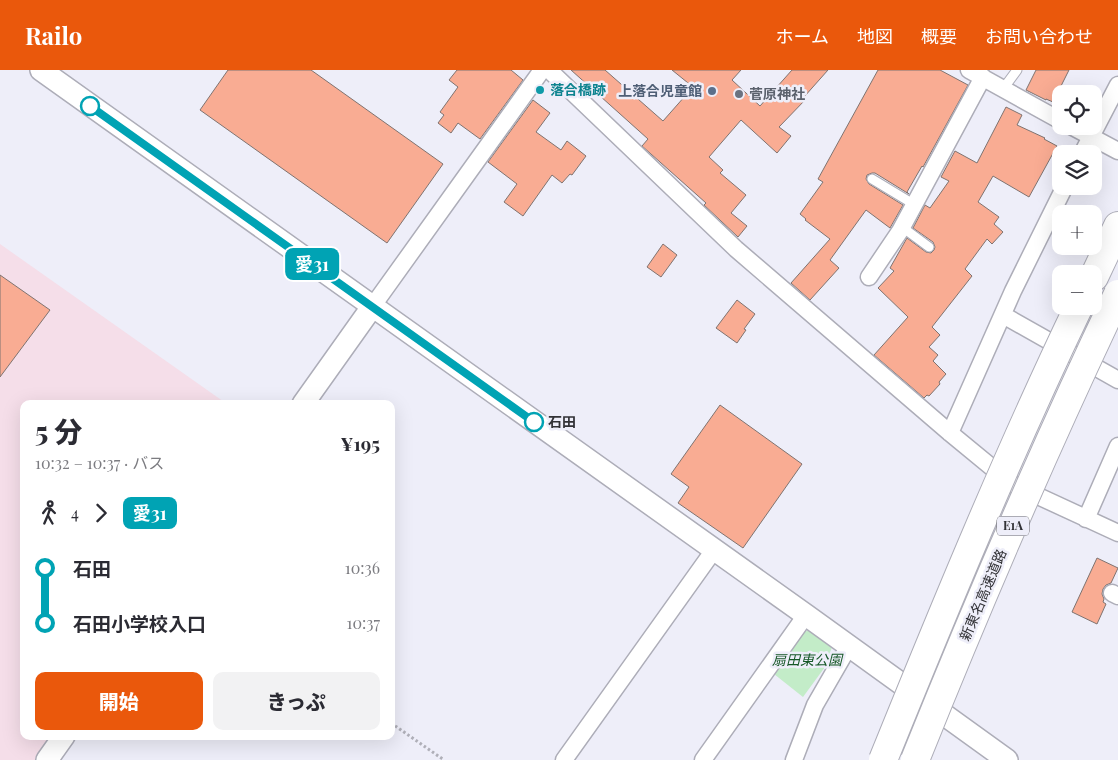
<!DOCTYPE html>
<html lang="ja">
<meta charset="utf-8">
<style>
body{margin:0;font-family:"Playfair Display","Noto Sans JP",serif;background:#f2f2f3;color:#2b2b33;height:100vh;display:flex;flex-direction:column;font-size:19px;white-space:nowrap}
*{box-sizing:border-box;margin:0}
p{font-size:16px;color:#7c7c81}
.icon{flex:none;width:28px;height:28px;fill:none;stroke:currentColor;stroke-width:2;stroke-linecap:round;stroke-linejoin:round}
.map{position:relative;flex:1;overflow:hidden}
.panel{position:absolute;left:20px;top:330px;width:375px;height:340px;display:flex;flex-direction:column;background:#fff;border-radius:10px;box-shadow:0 5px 20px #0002}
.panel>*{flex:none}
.badge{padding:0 10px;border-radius:8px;font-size:18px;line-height:32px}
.controls{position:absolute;left:1052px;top:15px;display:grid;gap:10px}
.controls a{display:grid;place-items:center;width:50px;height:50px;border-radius:10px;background:#fff;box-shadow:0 5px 20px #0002;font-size:25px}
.map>.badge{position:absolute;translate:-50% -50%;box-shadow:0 0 0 2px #fff}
.legs{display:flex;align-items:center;gap:8px;height:55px;padding:0 15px;font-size:16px}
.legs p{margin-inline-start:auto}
.headline{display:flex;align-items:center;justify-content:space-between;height:85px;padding:0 15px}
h1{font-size:28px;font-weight:800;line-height:38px}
.button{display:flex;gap:10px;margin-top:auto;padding:10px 15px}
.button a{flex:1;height:58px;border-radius:10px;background:#ea580c;color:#fff;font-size:20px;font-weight:800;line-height:58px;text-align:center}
.button a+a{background:#f2f2f3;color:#2b2b33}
ul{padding:0 15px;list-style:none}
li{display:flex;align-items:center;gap:18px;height:55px;font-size:19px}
li i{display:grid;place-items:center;width:8px;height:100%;margin:0 6px;background:currentColor}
li i::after{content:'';width:12px;height:12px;margin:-6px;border:4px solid;border-radius:50%;background:#fff}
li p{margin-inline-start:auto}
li:first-child i{background:linear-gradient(#0000 50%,currentColor 0)}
li:last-child i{background:linear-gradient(currentColor 50%,#0000 0)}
header{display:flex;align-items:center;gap:30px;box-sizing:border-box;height:70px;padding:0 25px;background:#ea580c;color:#fff}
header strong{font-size:24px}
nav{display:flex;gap:28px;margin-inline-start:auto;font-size:18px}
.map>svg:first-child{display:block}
.education{fill:#f5dee9}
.green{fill:#c3ecc8}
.building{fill:#f9ac93;stroke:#7f7370}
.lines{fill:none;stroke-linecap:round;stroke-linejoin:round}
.service-casing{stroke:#adadb8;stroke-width:11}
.minor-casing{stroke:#adadb8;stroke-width:19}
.tertiary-casing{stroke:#adadb8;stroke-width:24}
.motorway-casing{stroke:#adadb8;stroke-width:30}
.path{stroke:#afafb8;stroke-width:3;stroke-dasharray:2.5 2.5;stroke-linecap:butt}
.service{stroke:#fff;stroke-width:9}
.minor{stroke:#fff;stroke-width:16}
.tertiary{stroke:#fff;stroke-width:21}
.motorway{stroke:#fff;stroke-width:28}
.motorway-bridge-casing{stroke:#adadb8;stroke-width:30;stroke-linecap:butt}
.motorway-bridge{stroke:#fff;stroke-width:28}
.line-1-casing{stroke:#fff;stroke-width:11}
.line-1{stroke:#00a3b4;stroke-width:8}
.culture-dot{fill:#0f9aa8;stroke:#eeeef9;stroke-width:2}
.service-dot{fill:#5c6f8a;stroke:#eeeef9;stroke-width:2}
.worship-dot{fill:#6b7280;stroke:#eeeef9;stroke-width:2}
.stop-1-dot{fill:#fff;stroke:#00a3b4;stroke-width:2.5}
.labels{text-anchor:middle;stroke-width:5;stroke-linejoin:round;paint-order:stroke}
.shield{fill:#eeeef9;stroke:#6a6a70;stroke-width:1}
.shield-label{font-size:12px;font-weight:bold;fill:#323236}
.culture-label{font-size:14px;font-weight:bold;fill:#0d838f;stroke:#eeeef9;text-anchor:start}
.service-label{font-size:14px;font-weight:bold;fill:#4e5e75;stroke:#eeeef9;text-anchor:end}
.worship-label{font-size:14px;font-weight:bold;fill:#5b616d;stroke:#eeeef9;text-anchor:start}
.stop-label{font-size:14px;font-weight:bold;fill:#323236;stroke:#eeeef9;text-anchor:start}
.street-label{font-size:14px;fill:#323236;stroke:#eeeef9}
.park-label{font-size:14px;font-style:italic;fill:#155726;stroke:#eeeef9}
</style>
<header>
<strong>Railo</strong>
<nav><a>ホーム</a><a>地図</a><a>概要</a><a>お問い合わせ</a></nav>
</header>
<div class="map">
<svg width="1118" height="690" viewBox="0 0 1118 690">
<rect width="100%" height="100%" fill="#eeeef9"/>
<path class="education" d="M0,174l227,160h-203v332h28l-16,24h-36z"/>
<path class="green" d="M811,560l21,17 -7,20 -22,30 -29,-23 29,-42z"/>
<path class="building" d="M228,0h83l132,94 -56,79 -187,-133z
M457,0h54l12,10 -43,59 -22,-16 -7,10 -13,-10 6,-8 -4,-3 18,-25 -9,-7z
M571,0h34l58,51 30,-34 -21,-17h69l-9,10 28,26 32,-36h36l-24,27 2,2 -27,28 12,9 -14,17 -36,-33 -32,37 14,13 -3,3 26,22 -15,18 16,13 -9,11 -34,-32 2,-2 -64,-57 6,-7z
M878,0h62l28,15 -45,82 -1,-1 -15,26 2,2 -34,-21h-3l-5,2 -1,4 3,5 34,21 -13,23 -24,-18 -36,50 9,8 -29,32 -19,-17 39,-44 -25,-19 1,-1 -6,-5 23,-32 -5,-3z
M1036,0h33l-16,32 -7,-3v1l-20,-10z
M533,30l17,13 -14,19 25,18 6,-9 19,15 -14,19 -2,-1 -8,9 -10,-8 -29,41 -19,-14 13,-18 -29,-22z
M1006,37l16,8 -5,10 28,13 -1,1 13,7 -28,51 -36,-21 -15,26 21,15 -5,7 9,8 -11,12 -5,-5 -22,30 7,7 -40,51 8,8 -11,12 9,8 -5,6 13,13 -7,8 1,2 -11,12 -2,-1 -3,3 -50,-43 34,-38 -30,-29 16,-17 -4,-3 17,-30 19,14 5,1 3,-3 1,-3 -2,-5 -20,-14 12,-23 5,3 19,-27 -8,-4 14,-26 22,12z
M663,174l14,11 -16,22 -14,-10z
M0,205l50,35 -50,67z
M737,230l18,14 -11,15 2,1 -9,13 -21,-15z
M720,335l82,59 -59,84 -65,-45 11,-16 -18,-13z
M1097,488l21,10 -7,15 -5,2 -3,4 -1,5 2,5 -1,3 3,2 -9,20 -25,-12z"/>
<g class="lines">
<defs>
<path id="service" d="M1003,19l14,-19
M872,109l43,26
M902,157l27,20"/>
<path id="minor" d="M549,0l187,179 214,184 62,51 106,49
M969,0l92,51
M1071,56l47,25
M1082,84l36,-69
M869,207l31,-46 83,-154
M372,237l170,-237
M1003,245l115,65
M950,363l63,-142 52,-105
M1086,449l32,-73
M1112,523l6,3
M564,690l150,-210
M703,690l103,-145
M794,690l21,-55 34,-59"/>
<path id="tertiary" d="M41,0l765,545 201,145
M303,334l69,-97
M47,690l17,-24"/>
<path id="motorway" d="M1094,207l24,-51"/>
</defs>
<use href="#service" class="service-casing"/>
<use href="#minor" class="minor-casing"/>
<use href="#tertiary" class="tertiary-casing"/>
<use href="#motorway" class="motorway-casing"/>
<path class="path" d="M391,653l53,37"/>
<use href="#service" class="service"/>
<use href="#minor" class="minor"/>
<use href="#tertiary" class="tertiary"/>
<use href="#motorway" class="motorway"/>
<defs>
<path id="motorway-bridge" d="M883,690c62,-153 125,-306 196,-454
M915,690c63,-157 130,-313 203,-466"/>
</defs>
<use href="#motorway-bridge" class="motorway-bridge-casing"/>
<use href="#motorway-bridge" class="motorway-bridge"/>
</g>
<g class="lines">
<defs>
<path id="line-1" d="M90,36l444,316"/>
</defs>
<use href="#line-1" class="line-1-casing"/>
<use href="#line-1" class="line-1"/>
</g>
<circle class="culture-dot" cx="540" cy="20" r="5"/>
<circle class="service-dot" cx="712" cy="21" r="5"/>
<circle class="worship-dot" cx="739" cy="24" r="5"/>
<g class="stop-1-dot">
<circle cx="90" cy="36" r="9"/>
<circle cx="534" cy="352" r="9"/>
</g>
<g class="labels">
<rect class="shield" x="997" y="446.5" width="32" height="19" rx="4"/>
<g class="shield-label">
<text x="1013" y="460">E1A</text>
</g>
<g class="culture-label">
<text x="550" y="25">落合橋跡</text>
</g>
<g class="service-label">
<text x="702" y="26">上落合児童館</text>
</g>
<g class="worship-label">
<text x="749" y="29">菅原神社</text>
</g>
<g class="stop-label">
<text x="548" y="357">石田</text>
</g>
<g class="street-label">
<text transform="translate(983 525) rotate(-67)" y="5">新東名高速道路</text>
</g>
<g class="park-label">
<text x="807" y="595">扇田東公園</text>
</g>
</g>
</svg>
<div class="controls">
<a><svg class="icon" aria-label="locate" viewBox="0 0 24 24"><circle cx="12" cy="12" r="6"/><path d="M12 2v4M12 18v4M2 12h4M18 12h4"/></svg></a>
<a><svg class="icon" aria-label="layers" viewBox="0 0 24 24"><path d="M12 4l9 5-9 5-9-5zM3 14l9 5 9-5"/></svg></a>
<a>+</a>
<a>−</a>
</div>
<b class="badge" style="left:312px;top:194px;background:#00a3b4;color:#fff">愛31</b>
<section class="panel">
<div class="headline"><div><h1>5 分</h1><p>10:32 – 10:37 · バス</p></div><b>¥195</b></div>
<div class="legs"><svg class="icon" aria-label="walk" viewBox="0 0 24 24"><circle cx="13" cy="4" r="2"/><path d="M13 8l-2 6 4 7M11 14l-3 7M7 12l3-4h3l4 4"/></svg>4<svg class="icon" aria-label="forward" viewBox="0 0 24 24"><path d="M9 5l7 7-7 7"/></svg><b class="badge" style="background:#00a3b4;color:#fff">愛31</b></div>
<ul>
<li><i style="color:#00a3b4"></i><b>石田</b><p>10:36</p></li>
<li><i style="color:#00a3b4"></i><b>石田小学校入口</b><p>10:37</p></li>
</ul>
<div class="button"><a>開始</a><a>きっぷ</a></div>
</section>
</div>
